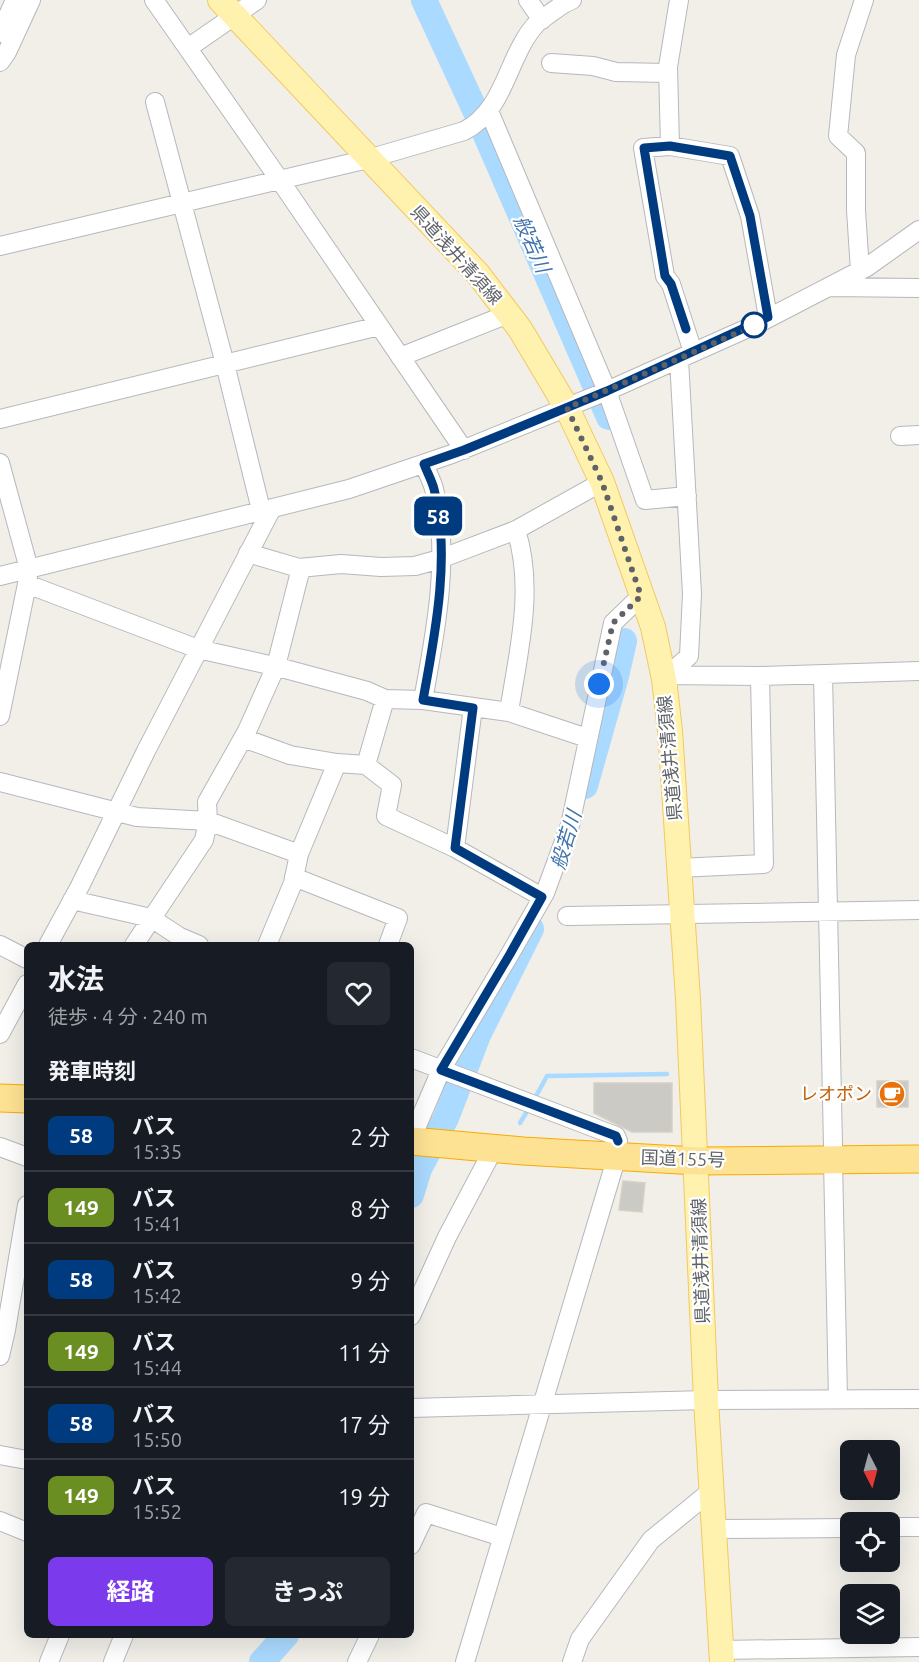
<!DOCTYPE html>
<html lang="ja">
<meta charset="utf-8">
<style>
body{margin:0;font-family:Ubuntu,"Noto Sans JP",sans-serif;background:#242831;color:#f1f3f6;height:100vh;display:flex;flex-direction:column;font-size:22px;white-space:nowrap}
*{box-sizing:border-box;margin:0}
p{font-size:20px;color:#9ea1a6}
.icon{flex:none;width:33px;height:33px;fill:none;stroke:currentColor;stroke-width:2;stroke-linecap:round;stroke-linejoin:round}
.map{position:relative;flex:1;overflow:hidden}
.side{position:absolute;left:24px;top:942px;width:390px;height:696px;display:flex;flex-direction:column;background:#171b24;border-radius:9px;box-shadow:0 6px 24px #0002}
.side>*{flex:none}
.badge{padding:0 12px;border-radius:9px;font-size:21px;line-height:39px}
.needle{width:39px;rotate:174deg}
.controls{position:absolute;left:840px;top:1440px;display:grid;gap:12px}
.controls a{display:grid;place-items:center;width:60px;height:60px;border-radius:9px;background:#171b24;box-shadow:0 6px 24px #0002;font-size:30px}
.you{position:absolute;width:30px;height:30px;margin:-15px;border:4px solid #fff;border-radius:50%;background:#1a73e8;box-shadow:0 0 0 9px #1a73e833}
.map>.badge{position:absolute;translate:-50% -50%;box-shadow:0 0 0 3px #fff}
h2{padding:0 24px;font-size:22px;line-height:54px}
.round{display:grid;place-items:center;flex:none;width:63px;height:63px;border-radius:9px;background:#242831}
.summary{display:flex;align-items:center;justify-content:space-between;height:102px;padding:0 24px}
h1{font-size:28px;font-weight:700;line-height:45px}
.cta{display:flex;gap:12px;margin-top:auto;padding:12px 24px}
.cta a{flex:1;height:69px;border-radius:9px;background:#7c3aed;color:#fff;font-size:24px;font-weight:700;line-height:69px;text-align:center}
.cta a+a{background:#242831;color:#f1f3f6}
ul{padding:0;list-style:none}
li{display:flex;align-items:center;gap:18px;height:72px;padding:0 24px;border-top:2px solid #363941}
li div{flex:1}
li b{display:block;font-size:22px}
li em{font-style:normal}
li .badge{min-width:66px;font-weight:700;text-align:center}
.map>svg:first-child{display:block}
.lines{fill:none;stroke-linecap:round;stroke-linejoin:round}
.stream{stroke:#aadaff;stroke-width:4.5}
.river{stroke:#aadaff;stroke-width:26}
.building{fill:#cccac5;stroke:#d6d1c6;stroke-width:1.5}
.minor-casing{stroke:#b5b8bc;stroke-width:20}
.major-casing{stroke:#f2c960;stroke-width:26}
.highway-casing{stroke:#f9ab00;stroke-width:29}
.minor{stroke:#fff;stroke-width:18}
.major{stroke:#fff2af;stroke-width:24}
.highway{stroke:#fde293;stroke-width:27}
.line-casing{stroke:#fff;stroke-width:14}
.line{stroke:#003b80;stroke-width:9}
.walk{stroke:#5f6368;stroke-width:6;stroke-dasharray:0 10.8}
.stop-dot{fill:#fff;stroke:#003b80;stroke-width:3}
.labels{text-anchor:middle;stroke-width:4.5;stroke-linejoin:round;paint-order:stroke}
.street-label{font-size:18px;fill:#5f6368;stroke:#fff}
.food-label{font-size:18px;fill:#c56008;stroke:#fff;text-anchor:end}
.water-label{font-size:20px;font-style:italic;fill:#4174aa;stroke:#fff}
</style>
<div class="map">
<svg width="919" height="1662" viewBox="0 0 919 1662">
<rect width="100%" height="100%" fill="#f1efe8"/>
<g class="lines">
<path class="stream" d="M535,1098l12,-22 120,-2
M520,1123l9,-15"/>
<path class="river" d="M424,0l51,110 134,307
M585,786l31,-110 8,-35
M411,1195l8,-26 27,-51 32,-83 53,-106
M262,1662l24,-27"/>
</g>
<path class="building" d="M877,1081h31v26h-31z
M594,1083h78v49h-40l-38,-19z
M623,1181l22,2 -3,29 -23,-2z"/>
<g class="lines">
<defs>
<path id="minor" d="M154,0l125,179 185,271
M528,0l14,20
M679,0l-11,67 2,79 60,10 20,60 18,101
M0,33l15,-33
M188,48l69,-48
M0,62l7,-10 24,-52
M551,63l42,3 23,6 52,1
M155,102l70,262 36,146
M489,111l118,280 38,109 42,-4
M670,146l-27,2 22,128 6,8 22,68
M0,246l368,-87 96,-28c42,-21 43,-76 73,-108 4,-4 10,-7 15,-11 7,-5 12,-9 20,-12
M860,271l-4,-61v-57l-18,-17 8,-81 18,-55
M830,287l89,1
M400,357l108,-43
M0,419l379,-93
M900,436l19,-1
M0,463l29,106 -2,15 171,65 80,18 89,24 18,8 38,1c12,-65 28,-145 11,-211 -2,-8 -7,-17 -10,-25
M248,553l51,15 42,-4 40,3 34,-1 25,-7 76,-29 86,-48
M0,576l349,-87 103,-35 155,-63 150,-67 110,-57 52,-37
M823,674l10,472
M667,675l93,1 159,-5
M664,679l25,-23 3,-62 -13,-235
M423,700l50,7
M509,712c9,-59 26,-123 7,-182
M0,716l27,-132
M243,738l47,17 47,8
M366,765l19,-66
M0,782l137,35 71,4 91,33
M455,848l18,-141 36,5 78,26
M678,868l86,-4 -4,-188
M294,877l104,41 -10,27
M72,900l79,18 29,19 19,8
M567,916l352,-6
M0,945l27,14
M48,945l32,-59 66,-135 126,-243
M134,945l70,-105 4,-19 -1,-19 40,-71 29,-65 25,-98
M267,945l26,-62 6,-29 38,-91 29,2 26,20 -6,31 69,32 87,49
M0,1034l27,-50
M411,1058l205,78 2,5
M416,1128l25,-58 69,-116 35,-61 25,-68 43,-202 28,-27
M0,1147l27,10
M833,1161l5,238
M411,1316l36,-79 47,-89
M0,1356l6,-26 21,-125
M411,1408l295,-8 213,-1
M0,1455l27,5
M0,1521l27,11
M890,1527h29
M714,1529l136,-1
M411,1545l15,-32 76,24
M721,1650l198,-3
M49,1662l11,-27
M113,1662l11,-27
M357,1662l13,-27
M465,1662l152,-506
M572,1662l8,-23 71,-99 60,-49"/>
<path id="major" d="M220,0l258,274 42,55 47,79 35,74 51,145 11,52 6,52 18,268 18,401 16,262"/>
<path id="highway" d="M0,1098l27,1
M411,1141l112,10 174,10 222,-2"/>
</defs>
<use href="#minor" class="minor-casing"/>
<use href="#major" class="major-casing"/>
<use href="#highway" class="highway-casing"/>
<use href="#minor" class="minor"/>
<use href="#major" class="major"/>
<use href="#highway" class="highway"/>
</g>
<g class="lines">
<defs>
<path id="line" d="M618,1141l-2,-5 -175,-66 69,-116 32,-57 -87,-49 18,-140 -50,-8c12,-65 28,-145 11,-211 -2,-8 -7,-17 -10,-25l40,-14 143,-59 161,-74 -18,-101 -20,-60 -60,-10 -26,2 21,128 6,8 15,45"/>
</defs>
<use href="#line" class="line-casing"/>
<use href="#line" class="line"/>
<path class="walk" d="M599,684l14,-61 28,-27 -39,-114 -35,-74 190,-84 -3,1"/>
</g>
<defs>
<symbol id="cafe-disc" viewBox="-11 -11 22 22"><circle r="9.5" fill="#e8710a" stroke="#fff"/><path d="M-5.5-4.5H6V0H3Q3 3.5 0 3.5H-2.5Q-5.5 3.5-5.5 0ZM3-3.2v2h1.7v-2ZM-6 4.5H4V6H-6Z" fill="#fff"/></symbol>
</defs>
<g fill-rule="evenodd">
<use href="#cafe-disc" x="877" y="1079" width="30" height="30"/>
</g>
<circle class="stop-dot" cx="754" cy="325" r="12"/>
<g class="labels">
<g class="street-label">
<text transform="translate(456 255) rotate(48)" y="6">県道浅井清須線</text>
<text transform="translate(670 758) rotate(-95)" y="6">県道浅井清須線</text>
<text transform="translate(683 1159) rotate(2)" y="6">国道155号</text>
<text transform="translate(701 1261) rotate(-92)" y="6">県道浅井清須線</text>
</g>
<g class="food-label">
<text x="872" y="1100">レオポン</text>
</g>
<g class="water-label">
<text transform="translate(532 244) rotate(66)" y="7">般若川</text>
<text transform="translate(566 840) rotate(-73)" y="7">般若川</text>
</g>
</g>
</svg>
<div class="controls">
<a><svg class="needle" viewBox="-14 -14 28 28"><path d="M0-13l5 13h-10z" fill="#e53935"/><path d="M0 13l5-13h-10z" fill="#9ea1a6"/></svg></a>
<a><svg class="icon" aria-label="locate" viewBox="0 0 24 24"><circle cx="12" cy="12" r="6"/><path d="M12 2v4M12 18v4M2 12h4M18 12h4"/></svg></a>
<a><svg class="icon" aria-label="layers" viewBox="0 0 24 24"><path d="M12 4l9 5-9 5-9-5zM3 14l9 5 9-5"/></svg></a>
</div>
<div class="you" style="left:599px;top:684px"></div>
<b class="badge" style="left:438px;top:516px;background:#003b80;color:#fff">58</b>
<section class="side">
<div class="summary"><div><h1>水法</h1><p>徒歩 · 4 分 · 240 m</p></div><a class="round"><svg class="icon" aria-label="heart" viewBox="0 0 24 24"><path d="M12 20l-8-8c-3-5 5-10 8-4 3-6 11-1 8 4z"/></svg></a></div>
<h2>発車時刻</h2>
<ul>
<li><span class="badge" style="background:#003b80;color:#fff">58</span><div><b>バス</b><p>15:35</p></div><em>2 分</em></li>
<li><span class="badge" style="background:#6b8e23;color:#fff">149</span><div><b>バス</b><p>15:41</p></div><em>8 分</em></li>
<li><span class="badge" style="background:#003b80;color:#fff">58</span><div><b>バス</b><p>15:42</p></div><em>9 分</em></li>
<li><span class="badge" style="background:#6b8e23;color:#fff">149</span><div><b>バス</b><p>15:44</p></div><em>11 分</em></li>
<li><span class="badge" style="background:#003b80;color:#fff">58</span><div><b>バス</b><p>15:50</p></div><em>17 分</em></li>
<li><span class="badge" style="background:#6b8e23;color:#fff">149</span><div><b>バス</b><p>15:52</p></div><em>19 分</em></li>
</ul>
<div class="cta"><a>経路</a><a>きっぷ</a></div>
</section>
</div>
